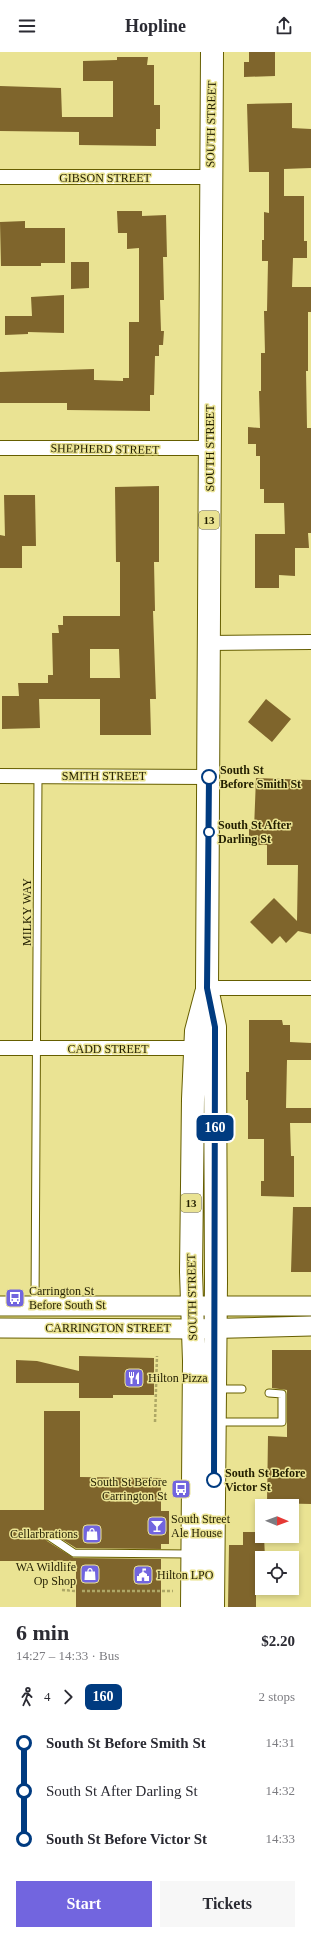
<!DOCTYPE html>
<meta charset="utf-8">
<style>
body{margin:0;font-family:"Times New Roman",serif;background:#f7f7f7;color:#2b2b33;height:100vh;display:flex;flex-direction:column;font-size:15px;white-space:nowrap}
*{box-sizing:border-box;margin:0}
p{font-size:13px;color:#7c7c81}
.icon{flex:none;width:22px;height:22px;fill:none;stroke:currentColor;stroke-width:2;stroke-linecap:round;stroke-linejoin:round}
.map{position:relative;height:1555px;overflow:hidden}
.side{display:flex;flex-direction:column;background:#fff;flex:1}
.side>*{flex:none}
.badge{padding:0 8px;border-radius:6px;font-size:14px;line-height:26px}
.needle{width:26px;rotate:91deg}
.tools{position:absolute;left:255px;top:1447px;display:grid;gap:8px}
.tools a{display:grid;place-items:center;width:44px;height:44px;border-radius:0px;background:#fff;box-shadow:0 2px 6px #0003;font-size:20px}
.map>.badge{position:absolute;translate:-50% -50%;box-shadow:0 0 0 2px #fff}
.legs{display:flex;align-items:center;gap:6px;height:44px;padding:0 16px;font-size:13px}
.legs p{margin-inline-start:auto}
.head{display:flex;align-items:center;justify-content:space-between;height:68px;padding:0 16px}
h1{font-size:22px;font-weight:600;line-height:30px}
.cta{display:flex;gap:8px;margin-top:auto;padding:8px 16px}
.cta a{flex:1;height:46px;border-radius:0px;background:#7265df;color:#fff;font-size:16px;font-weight:600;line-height:46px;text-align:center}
.cta a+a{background:#f7f7f7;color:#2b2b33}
ul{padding:0 16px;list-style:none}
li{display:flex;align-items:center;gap:14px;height:48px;font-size:15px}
li i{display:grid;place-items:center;width:6px;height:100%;margin:0 5px;background:currentColor}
li i::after{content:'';width:10px;height:10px;margin:-5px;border:3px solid;border-radius:50%;background:#fff}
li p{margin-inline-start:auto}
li:first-child i{background:linear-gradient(#0000 50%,currentColor 0)}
li:last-child i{background:linear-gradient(currentColor 50%,#0000 0)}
header{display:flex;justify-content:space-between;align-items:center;height:52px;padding:0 16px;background:#fff;font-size:18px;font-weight:600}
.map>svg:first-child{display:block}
.building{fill:#7f652c;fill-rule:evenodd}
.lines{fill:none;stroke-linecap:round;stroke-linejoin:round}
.lane-casing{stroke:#665e00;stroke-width:9}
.street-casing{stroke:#665e00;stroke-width:16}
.secondary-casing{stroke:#665e00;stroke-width:21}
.primary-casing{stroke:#665e00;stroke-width:24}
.path{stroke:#ada766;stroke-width:2.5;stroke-dasharray:3 2;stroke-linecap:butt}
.lane{stroke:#fff;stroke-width:7}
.street{stroke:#fff;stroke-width:14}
.secondary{stroke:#fff;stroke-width:19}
.primary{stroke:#fff;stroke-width:22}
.line-1-casing{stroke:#fff;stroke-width:9}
.line-1{stroke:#003b80;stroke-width:6}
.stop-1-dot{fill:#fff;stroke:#003b80;stroke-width:2}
.labels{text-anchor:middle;stroke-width:3;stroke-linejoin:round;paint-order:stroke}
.shield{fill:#eae393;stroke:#5e592c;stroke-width:1}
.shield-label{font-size:11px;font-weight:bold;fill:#221e00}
.street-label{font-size:12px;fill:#221e00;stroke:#eae393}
.stop-label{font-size:12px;font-weight:bold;fill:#221e00;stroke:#eae393;text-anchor:start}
.poi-label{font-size:12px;fill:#221e00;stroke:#eae393;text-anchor:start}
</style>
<header><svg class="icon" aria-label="menu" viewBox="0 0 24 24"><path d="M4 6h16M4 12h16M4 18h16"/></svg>Hopline<svg class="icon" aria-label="share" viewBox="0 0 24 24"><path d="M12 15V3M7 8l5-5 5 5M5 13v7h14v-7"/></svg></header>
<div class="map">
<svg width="311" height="1555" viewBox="0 0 311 1555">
<rect width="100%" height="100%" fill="#eae393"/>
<path class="building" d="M249,0h26v24l-31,1v-15h5z
M117,5h31l-1,8h7v40h6v24h-4v17l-77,-1v-13l-79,-1v-45l61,2 1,29h51v-36h-30v-20l34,-1z
M292,51v25l19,1v39l-27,1v27h20v45h3v17h-14l-1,29h19v25h-3v59h-2l1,57h4v105h-3l1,15h-14v28l-16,-1v13h-24v-54h30l-1,-31h-20v-14h-4v-33h-4v-12h-8v-17l12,1 -1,-37h2v-38h4l-1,-42h3l1,-50h-6v-21h2v-28l5,1v-41h-20l-2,-68z
M117,159h25v5l24,-1 1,42h-4l1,43h-4l1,31h3l-1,14h-4v11h-4l-1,39h-4v16l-83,-1v-7h-67v-31l94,-3v11l29,1v-3h6v-56h10v-74l-12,1v-16h-9z
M25,169v7h40v35h-24v3h-40l-1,-44z
M71,210h18v26l-18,1z
M64,243v38l-36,-1v2l-23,1v-19h27l-1,-19z
M159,434v76h-5l1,49h-2l3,88h-6l1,36h-51v-36h-61l1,29 -38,1v-33h17l-1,-13h30v-8h5l-1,-42h7l-1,-8h5v-9h57v-54h-4l-1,-75zM90,597h29l1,29h-30z
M4,443h31l1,51h-14v22h-22v-33l5,1z
M266,647l25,20 -19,23 -24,-20z
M256,726l55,2v154l-13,-3 -12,12 -6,-7 -8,8 -22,-22 24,-24 23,23 1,-56h-31v-20h-18v-16h5z
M249,968h33l1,5h7v17l21,1v17h-24l-1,48h25v15h-21l1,33h3v41l-33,-1v-15h3v-42h-16v-39h-2v-28h3z
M293,1155h18v65h-20z
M272,1298h39v154l-44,-1 1,-67 19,1v-47l-15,-2z
M79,1304l75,2v37h-41v3h-34v-15h-63v-23l21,1 42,10z
M44,1359h36v66l81,1v33h8v33h-8v5l-85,-1 -24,-15h-5l-2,4 2,4 27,17 87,1v48h-85v-46h-76v-51h44z
M243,1480h19v4h2l1,22h-3v4h-6v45h-28l1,-62h14z"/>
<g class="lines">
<defs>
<path id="lane" d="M35,1253l3,-529
M217,1337h25
M218,1370h64v-28l-13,-1
M50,1485l24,16 116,1"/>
<path id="street" d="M0,125h210
M0,396h210
M209,591l102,-1
M0,724l209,1
M207,936h104
M0,996h204"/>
<path id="secondary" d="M0,1254h311
M0,1276l192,1 119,-3"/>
<path id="primary" d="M212,0l-5,936 8,39v20l1,235 -3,325
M192,1555l2,-246 -3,-89 2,-173 3,-68 10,-38"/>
</defs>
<use href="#lane" class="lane-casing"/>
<use href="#street" class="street-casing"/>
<use href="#secondary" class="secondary-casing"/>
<use href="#primary" class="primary-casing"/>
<path class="path" d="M155,1370l2,-66
M62,1538l14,1
M82,1539h91"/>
<use href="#lane" class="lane"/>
<use href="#street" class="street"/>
<use href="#secondary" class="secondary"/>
<use href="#primary" class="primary"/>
</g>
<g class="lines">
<defs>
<path id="line-1" d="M209,725l-2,211 8,39v20l-1,433"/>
</defs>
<use href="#line-1" class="line-1-casing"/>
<use href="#line-1" class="line-1"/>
</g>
<defs>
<symbol id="bus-square" viewBox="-11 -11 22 22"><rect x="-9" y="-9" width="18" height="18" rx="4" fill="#7265df" stroke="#eae393"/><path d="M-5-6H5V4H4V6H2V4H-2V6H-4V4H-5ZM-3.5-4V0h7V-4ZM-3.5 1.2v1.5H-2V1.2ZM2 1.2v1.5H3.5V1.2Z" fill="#fff"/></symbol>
<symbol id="restaurant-square" viewBox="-11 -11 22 22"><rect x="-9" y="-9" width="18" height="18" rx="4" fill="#7265df" stroke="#eae393"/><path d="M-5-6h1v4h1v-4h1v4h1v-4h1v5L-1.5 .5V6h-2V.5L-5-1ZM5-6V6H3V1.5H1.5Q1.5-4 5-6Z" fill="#fff"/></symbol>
<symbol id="bar-square" viewBox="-11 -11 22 22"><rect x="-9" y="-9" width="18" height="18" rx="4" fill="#7265df" stroke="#eae393"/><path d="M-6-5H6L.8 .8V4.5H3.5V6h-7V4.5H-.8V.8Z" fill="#fff"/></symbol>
<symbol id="shop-square" viewBox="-11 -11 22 22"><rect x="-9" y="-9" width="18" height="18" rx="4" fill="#7265df" stroke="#eae393"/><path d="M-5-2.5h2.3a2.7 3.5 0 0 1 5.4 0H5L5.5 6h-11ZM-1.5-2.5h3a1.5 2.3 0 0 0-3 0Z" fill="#fff"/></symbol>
<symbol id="civic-square" viewBox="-11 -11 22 22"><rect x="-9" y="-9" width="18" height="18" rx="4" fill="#7265df" stroke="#eae393"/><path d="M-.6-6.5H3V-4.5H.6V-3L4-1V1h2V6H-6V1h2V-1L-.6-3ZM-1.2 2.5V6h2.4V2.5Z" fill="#fff"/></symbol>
</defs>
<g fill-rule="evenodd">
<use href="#bus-square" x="4" y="1235" width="22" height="22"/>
<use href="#restaurant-square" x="123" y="1315" width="22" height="22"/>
<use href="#bus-square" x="170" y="1426" width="22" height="22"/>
<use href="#bar-square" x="146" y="1463" width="22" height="22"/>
<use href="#shop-square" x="81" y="1471" width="22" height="22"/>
<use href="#shop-square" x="79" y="1511" width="22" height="22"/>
<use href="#civic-square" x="132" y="1512" width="22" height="22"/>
</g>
<g class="stop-1-dot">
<circle cx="209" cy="725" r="7"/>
<circle cx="209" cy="780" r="5"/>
<circle cx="214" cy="1428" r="7"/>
</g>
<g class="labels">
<g class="shield">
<rect x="199" y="459" width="20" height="18" rx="3"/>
<rect x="181" y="1142" width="20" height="18" rx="3"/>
</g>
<g class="shield-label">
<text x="209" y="472">13</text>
<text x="191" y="1155">13</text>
</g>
<g class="street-label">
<text transform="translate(211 72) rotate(-89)" y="4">SOUTH STREET</text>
<text x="105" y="130">GIBSON STREET</text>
<text transform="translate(210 396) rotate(-90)" y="4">SOUTH STREET</text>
<text transform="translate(105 397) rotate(1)" y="4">SHEPHERD STREET</text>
<text x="104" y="728">SMITH STREET</text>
<text transform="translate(27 860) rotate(-90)" y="4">MILKY WAY</text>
<text x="108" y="1001">CADD STREET</text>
<text transform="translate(192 1245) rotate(-91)" y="4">SOUTH STREET</text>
<text x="108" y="1280">CARRINGTON STREET</text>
</g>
<g class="stop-label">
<text x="220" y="722">South St<tspan x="220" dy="14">Before Smith St</tspan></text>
<text x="218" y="777">South St After<tspan x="218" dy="14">Darling St</tspan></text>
<text x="225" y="1425">South St Before<tspan x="225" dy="14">Victor St</tspan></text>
</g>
<g class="poi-label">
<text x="29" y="1243">Carrington St<tspan x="29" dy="14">Before South St</tspan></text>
<text x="148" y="1330">Hilton Pizza</text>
<text x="167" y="1434" text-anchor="end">South St Before<tspan x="167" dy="14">Carrington St</tspan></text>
<text x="171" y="1471">South Street<tspan x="171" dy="14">Ale House</tspan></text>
<text x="78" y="1486" text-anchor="end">Cellarbrations</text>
<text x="76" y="1519" text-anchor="end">WA Wildlife<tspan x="76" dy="14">Op Shop</tspan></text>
<text x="157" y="1527">Hilton LPO</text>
</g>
</g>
</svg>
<div class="tools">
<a><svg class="needle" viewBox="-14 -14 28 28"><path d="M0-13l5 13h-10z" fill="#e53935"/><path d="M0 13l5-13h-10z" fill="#7c7c81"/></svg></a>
<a><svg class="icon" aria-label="locate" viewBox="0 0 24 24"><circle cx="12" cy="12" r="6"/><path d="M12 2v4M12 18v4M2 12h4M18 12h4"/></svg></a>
</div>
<b class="badge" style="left:215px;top:1076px;background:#003b80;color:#fff">160</b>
</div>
<section class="side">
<div class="head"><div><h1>6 min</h1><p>14:27 – 14:33 · Bus</p></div><b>$2.20</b></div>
<div class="legs"><svg class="icon" aria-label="walk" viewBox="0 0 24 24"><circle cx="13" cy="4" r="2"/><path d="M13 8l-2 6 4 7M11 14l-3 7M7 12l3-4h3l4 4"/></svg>4<svg class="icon" aria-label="forward" viewBox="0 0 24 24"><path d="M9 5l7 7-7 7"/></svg><b class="badge" style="background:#003b80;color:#fff">160</b><p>2 stops</p></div>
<ul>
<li><i style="color:#003b80"></i><b>South St Before Smith St</b><p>14:31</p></li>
<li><i style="color:#003b80"></i><span>South St After Darling St</span><p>14:32</p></li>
<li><i style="color:#003b80"></i><b>South St Before Victor St</b><p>14:33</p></li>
</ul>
<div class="cta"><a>Start</a><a>Tickets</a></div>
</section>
